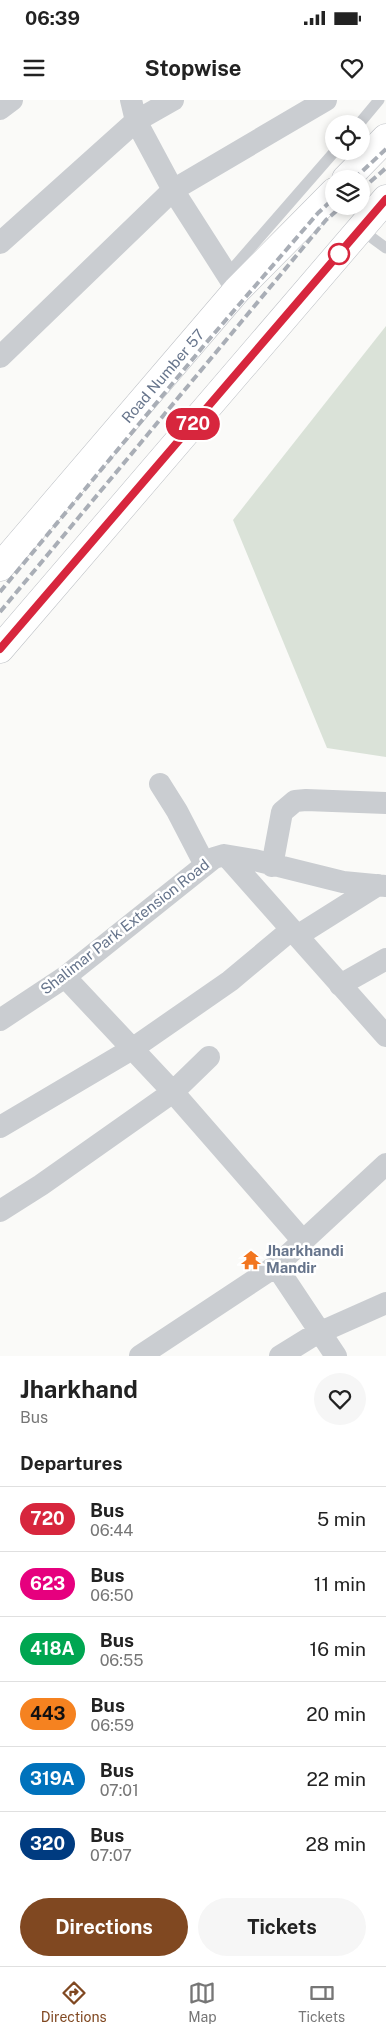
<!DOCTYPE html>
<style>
body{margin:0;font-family:"Public Sans",sans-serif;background:#f6f6f6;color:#222;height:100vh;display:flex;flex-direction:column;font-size:19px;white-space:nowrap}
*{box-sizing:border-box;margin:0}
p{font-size:16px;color:#767676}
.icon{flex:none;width:28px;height:28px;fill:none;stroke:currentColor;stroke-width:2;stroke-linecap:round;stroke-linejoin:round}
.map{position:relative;height:1256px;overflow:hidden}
.drawer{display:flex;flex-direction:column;background:#fff;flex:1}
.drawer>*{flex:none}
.badge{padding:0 10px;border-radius:16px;font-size:18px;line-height:32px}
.controls{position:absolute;left:325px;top:15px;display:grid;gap:10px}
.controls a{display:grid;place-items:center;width:45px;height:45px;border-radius:50%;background:#fff;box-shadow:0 2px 8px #0003;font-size:25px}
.map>.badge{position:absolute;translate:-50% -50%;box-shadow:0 0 0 2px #fff}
h2{padding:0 20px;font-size:19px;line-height:45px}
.round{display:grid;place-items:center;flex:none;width:52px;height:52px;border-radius:26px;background:#f6f6f6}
.summary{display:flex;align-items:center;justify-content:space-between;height:85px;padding:0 20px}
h1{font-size:24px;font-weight:700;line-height:38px}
.cta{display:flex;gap:10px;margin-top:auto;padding:10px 20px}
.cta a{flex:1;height:58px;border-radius:30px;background:#804821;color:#fff;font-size:20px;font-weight:700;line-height:58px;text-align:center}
.cta a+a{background:#f6f6f6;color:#222}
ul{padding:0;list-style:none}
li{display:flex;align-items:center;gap:15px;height:65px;padding:0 20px;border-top:1px solid #e0e0e0}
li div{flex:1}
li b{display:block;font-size:19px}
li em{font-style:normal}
li .badge{min-width:55px;font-weight:700;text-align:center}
.status{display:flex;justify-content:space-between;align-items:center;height:35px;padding:0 25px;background:#fff;direction:ltr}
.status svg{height:14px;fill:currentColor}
header{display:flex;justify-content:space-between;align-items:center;height:65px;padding:0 20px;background:#fff;font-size:22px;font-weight:700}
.dock{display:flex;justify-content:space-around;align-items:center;height:70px;border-top:1px solid #e0e0e0;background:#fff;font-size:14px;color:#767676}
.dock a{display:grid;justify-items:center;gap:2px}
.dock .current{color:#804821}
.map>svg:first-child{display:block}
.green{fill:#dae2d8}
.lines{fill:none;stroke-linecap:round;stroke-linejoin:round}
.primary-casing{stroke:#bdc0c5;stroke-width:29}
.service{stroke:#cacdd1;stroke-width:11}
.minor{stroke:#cacdd1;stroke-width:22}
.primary{stroke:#fff;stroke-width:28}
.rail{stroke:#a9aeb6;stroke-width:4;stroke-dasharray:8 4;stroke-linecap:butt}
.line-casing{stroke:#fff;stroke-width:11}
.line{stroke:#d7263d;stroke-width:8}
.stop-dot{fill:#fff;stroke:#d7263d;stroke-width:2.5}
.labels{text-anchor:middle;stroke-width:5;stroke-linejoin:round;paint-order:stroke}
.street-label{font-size:15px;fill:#66748b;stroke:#fff}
.poi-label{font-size:15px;font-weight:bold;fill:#66748b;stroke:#fff;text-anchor:start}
</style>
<div class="status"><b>06:39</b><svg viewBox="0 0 49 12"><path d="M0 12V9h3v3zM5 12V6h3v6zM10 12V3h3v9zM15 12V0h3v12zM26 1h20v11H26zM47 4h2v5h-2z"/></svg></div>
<header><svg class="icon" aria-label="menu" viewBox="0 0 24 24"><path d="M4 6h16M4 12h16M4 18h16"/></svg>Stopwise<svg class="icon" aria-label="heart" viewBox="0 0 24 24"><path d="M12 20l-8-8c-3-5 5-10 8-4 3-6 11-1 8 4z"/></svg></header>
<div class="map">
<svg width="386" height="1256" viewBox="0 0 386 1256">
<rect width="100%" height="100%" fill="#fafaf8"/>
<path class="green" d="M386,226v431l-59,-9 -94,-228z"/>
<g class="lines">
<defs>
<g id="primary">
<path d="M346,79l40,-41"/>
<path id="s1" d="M0,467l237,-277 97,-98"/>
<path d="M0,549l386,-450"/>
</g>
</defs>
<use href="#primary" class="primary-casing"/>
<path class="service" d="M359,24l20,-24
M360,129l26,19
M227,175l108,-124"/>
<path class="minor" d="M131,0l5,21 37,69 64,100
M0,9l12,-9
M0,143l136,-122 37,-21
M0,257l173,-167 153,-90
M160,684l17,27 28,54
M224,755l30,5 89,22 43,4
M272,766l10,-54 13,-11 11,-1 80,3
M297,836l81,-51
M65,877l108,115 130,149
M340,885l46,-26
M0,920l65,-43 149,-119 10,-3 6,5 156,176
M0,1027l132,-78 98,-68 61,-51
M0,1111l41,-26 132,-93 36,-35
M276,1166l60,90
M140,1256l136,-90 110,-102
M280,1256l34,-21 72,-32"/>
<use href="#primary" class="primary"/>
<path class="rail" d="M354,79l32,-30
M361,90l25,-22
M0,492l206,-249 112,-130 16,-15
M0,512l326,-392 16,-14"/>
</g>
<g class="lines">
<defs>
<path id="line" d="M0,549l386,-450"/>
</defs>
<use href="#line" class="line-casing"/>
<use href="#line" class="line"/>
</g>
<defs>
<symbol id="temple-bare" viewBox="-9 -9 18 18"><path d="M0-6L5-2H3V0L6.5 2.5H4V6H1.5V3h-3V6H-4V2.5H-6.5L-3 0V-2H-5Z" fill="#f27620" stroke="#fff" stroke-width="2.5" paint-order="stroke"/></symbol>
</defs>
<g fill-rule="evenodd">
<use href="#temple-bare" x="237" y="1146" width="28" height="28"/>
</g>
<circle class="stop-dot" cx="339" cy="154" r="10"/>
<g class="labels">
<g class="street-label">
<text dy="5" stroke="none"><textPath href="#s1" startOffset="251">Road Number 57</textPath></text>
<text transform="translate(125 827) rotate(-38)" y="5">Shalimar Park Extension Road</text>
</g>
<g class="poi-label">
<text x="266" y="1156">Jharkhandi<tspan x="266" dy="17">Mandir</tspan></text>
</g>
</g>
</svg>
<div class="controls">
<a><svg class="icon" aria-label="locate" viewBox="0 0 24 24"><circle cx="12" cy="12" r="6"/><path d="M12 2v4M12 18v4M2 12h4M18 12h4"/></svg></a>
<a><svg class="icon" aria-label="layers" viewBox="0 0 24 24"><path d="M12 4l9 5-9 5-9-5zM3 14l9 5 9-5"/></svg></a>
</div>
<b class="badge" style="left:193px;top:324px;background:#d7263d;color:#fff">720</b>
</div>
<section class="drawer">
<div class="summary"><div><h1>Jharkhand</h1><p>Bus</p></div><a class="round"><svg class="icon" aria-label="heart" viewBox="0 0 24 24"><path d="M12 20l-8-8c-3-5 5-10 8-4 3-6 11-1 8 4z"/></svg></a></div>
<h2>Departures</h2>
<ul>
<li><span class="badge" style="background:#d7263d;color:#fff">720</span><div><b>Bus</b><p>06:44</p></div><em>5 min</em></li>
<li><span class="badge" style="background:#e6007e;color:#fff">623</span><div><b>Bus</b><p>06:50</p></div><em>11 min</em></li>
<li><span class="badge" style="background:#00a651;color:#fff">418A</span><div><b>Bus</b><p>06:55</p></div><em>16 min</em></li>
<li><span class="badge" style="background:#f58220;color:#111">443</span><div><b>Bus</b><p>06:59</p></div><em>20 min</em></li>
<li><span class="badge" style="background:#0072bc;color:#fff">319A</span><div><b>Bus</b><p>07:01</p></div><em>22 min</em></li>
<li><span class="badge" style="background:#003b80;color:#fff">320</span><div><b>Bus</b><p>07:07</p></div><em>28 min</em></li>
</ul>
<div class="cta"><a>Directions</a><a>Tickets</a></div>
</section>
<nav class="dock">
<a class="current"><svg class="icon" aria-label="directions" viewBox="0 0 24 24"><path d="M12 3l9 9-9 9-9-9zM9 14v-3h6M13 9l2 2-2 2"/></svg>Directions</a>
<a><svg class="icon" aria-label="map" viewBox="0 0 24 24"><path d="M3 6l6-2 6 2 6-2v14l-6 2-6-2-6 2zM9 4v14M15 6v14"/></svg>Map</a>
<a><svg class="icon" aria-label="tickets" viewBox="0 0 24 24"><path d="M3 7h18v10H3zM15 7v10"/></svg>Tickets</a>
</nav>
